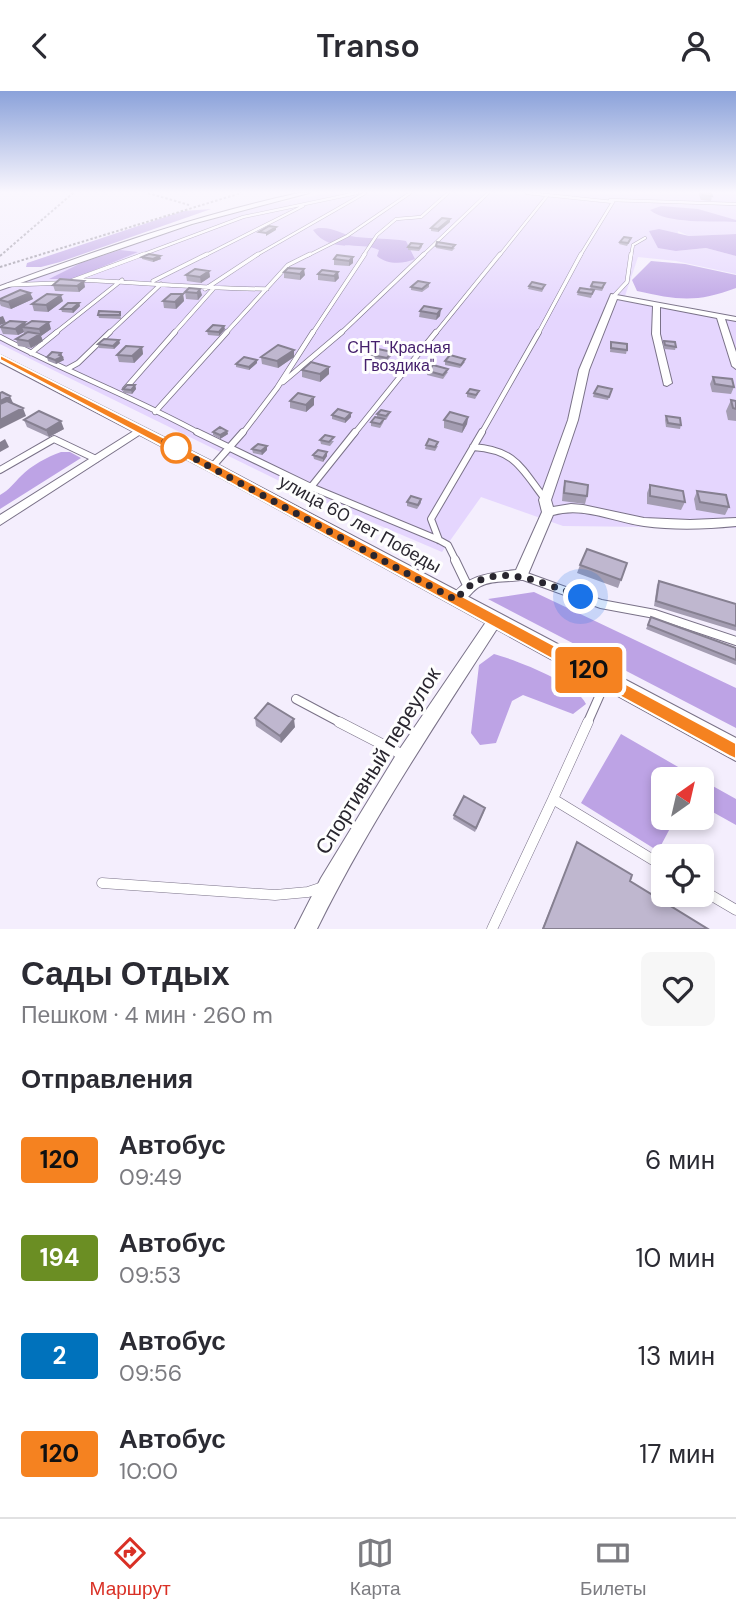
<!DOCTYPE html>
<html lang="ru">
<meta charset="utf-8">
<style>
body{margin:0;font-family:"DM Sans",sans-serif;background:#f7f7f7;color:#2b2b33;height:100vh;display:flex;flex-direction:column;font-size:26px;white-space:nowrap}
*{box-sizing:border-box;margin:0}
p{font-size:23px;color:#7c7c81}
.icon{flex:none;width:38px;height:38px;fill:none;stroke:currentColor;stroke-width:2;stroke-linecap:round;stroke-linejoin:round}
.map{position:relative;height:838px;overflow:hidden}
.side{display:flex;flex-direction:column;background:#fff;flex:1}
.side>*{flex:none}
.badge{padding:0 14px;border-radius:5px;font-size:24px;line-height:46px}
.needle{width:46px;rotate:34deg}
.fabs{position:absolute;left:651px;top:676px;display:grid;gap:14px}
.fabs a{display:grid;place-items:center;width:63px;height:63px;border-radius:10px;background:#fff;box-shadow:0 4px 10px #0003;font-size:35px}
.you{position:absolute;width:35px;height:35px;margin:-18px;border:5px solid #fff;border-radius:50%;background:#1a73e8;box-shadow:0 0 0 10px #1a73e833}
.map>.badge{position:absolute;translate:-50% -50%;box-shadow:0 0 0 4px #fff}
h2{padding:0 21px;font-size:26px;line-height:63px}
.round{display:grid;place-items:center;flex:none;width:74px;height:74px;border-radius:10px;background:#f7f7f7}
.headline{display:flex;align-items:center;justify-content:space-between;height:119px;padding:0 21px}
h1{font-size:33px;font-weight:600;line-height:52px}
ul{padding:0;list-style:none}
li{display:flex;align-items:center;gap:21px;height:98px;padding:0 21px}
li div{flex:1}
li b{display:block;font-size:26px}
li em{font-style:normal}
li .badge{min-width:77px;font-weight:700;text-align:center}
header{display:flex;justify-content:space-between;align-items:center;height:91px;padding:0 21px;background:#fff;font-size:32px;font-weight:600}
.dock{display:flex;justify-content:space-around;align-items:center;height:98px;border-top:2px solid #e1e1e2;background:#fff;font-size:19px;color:#7c7c81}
.dock a{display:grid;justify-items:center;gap:4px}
.dock .selected{color:#d93025}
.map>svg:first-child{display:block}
.green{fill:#e5d6fe}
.forest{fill:#bda3e5}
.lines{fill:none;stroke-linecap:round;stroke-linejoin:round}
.service-far5-casing{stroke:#7a7288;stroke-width:3.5}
.service-far4-casing{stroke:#7a7288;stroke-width:4.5}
.service-far3-casing{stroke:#7a7288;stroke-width:6}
.service-far2-casing{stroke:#7a7288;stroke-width:8}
.service-far1-casing{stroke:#7a7288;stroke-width:10}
.service-casing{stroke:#7a7288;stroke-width:11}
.minor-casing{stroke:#7a7288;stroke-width:2}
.tertiary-casing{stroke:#7a7288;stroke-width:2}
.path{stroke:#9894a0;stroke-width:2;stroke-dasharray:2.5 2;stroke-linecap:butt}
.service-far5{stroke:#fff;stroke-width:2.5}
.service-far4{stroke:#fff;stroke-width:3.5}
.service-far3{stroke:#fff;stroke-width:4.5}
.service-far2{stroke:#fff;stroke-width:6}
.service-far1{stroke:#fff;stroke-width:8}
.service{stroke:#fff;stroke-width:10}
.minor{fill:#fff;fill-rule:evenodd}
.tertiary{fill:#fff;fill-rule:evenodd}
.wall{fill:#a49db2}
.shaded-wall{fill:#868091}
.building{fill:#bfb7cf;stroke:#868091;stroke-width:2}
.line{fill:#f58220;stroke:#fff;stroke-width:2}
.walk{stroke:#29262f;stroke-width:7;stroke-dasharray:0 12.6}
.stop-dot{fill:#fff;stroke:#f58220;stroke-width:3.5}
.labels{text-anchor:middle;stroke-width:6;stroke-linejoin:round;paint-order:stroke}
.far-park-label{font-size:16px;fill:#45206c;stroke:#fefefe}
.street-label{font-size:18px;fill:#29262f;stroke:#fefefe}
.near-street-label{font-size:21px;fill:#29262f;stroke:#fefefe}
</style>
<header><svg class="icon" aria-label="back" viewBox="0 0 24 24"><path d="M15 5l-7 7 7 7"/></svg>Transo<svg class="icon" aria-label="person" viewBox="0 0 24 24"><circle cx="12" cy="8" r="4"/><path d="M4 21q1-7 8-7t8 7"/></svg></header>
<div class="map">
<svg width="736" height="838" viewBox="0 0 736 838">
<rect width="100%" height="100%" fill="#f4eefd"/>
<path class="green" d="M328,102l408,1v40l-47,2 -11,-5 -2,20 30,-3 30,8v18l-60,-13 -38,-4 -13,39 111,22v210l-173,-2 -82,-29 -39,55 -134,-57 -308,-151v-54l138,-48 113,-34z"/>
<path class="forest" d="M661,115l37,3 38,11v2c-22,-1 -70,2 -86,-12z
M211,118l-151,53 -19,5h-15l1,-4 156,-52z
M318,137c17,-1 22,6 38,9 17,2 33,1 50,4l9,18c-11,5 -28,6 -38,-3l2,-6c-20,-10 -48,5 -66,-20z
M659,138l30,7 47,-2v22l-30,-8 -30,3 -18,-3 -9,-17z
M120,159l18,2 -65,27h-24l32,-16z
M651,170l34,3 51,11v13c-39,15 -59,12 -99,3l-5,-11z
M61,361h9l11,6 -81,51v-14c9,-5 14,-12 21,-19 11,-11 26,-19 40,-24z
M534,501l202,96v40l-248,-129z
M494,563c22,6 83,29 92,50l-13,10 -50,-19 -11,6 -16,42 -16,2 -9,-12 8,-68z
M621,643l78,45h-36v38h13l-18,34 -77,-48z
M702,689l34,19v26l-34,-19z"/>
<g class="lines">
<defs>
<path id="service-far5" d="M527,102l86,9 -33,54
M610,109l126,4
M139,165l104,-39 114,-24
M204,165l99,-50
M255,165l110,-63
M307,165l40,-20 63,-43
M363,165l14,-21 19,-16 25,-2 27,-24
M422,165l66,-63
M499,165l48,-60
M631,165l2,-11 12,-7"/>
<path id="service-far4" d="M78,189c63,2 126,9 189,9
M71,190l73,-27
M153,190l54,-27
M8,194l52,-2
M205,198l53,-35
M614,205l13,-14 4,-28
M54,243l68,-54
M108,243l53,-50
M173,243l40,-45
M225,243l63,-69 22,-11
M312,243l53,-80
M340,243l84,-80
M435,243l65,-80
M538,243l43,-80"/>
<path id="service-far3" d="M0,246c66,35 136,61 201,97
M31,262l26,-21
M67,278l11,-6 32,-31
M283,291l59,-50
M125,298l50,-57
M155,321l72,-80
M242,343l35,-46 36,-56
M354,343l82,-102
M481,343l58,-102"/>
<path id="service-far2" d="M197,341l114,55 128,53 9,5 8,16
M473,356c43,3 48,21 72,52
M212,376l31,-35
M0,379l54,-31 42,20
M311,396l44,-55
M439,449l-8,-21 51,-87"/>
<path id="service-far1" d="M455,469l12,25
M521,484l80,29 54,10 81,27
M296,608l47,25
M587,633l19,-43"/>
<path id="service" d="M339,631l64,33
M588,631l-35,77 110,67
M102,792l173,12 33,-3 15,-5
M702,799l34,20
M492,838l61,-130"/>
<path id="minor" d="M299,102h10l-117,31 -192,66v-4c98,-36 196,-71 299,-93z
M611,203l125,23v4l-11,-2 11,33v17l-4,-3 -15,-48 -57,-11v27l12,49 -5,3 -3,-1 -12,-51 1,-28 -36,-7 -28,71 -11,50 -27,80 2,7 18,-3 12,1 61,13 46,2 46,-2v8c-30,3 -62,4 -92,0 -30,-4 -60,-20 -91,-11l-27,64c-15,4 -33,0 -47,8 -10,6 -15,20 -28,17l-2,-4c15,-25 40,-27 67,-30l26,-58 -3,-12 29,-80 11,-50z
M140,336l4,1v4l-144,93v-10z
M495,523l5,2 2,4 -2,4c-64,100 -131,199 -183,305h-22l26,-51 78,-128 91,-134z"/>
<path id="tertiary" d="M0,264l217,109 519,274v23l-529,-291 -207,-108z"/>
</defs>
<use href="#service-far5" class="service-far5-casing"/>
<use href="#service-far4" class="service-far4-casing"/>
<use href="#service-far3" class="service-far3-casing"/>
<use href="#service-far2" class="service-far2-casing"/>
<use href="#service-far1" class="service-far1-casing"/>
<use href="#service" class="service-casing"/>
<use href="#minor" class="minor-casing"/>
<use href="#tertiary" class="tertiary-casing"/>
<path class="path" d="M148,102l41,12
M0,165l73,-63
M0,176l241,-74"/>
<use href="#service-far5" class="service-far5"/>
<use href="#service-far4" class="service-far4"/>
<use href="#service-far3" class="service-far3"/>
<use href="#service-far2" class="service-far2"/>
<use href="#service-far1" class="service-far1"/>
<use href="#service" class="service"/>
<use href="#minor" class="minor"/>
<use href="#tertiary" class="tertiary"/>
</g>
<path class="wall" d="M699,102h12l1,3 -1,5 -10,-1 -2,-5z
M450,131l-12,10 -7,-1v-3z
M630,150l-3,5 -8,-2 1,-2z
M437,151l18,6 -3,3 -16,-3z
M422,153v3l-3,4 -11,-1v-3z
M337,164l16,8 -4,3 -15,-1v-6z
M142,166l19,2 -8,3 -11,-3z
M288,177l17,7 -5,5 -16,-2v-6z
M322,179l17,8 -4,4 -17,-2v-6z
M209,180l1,6 -9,6 -14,-2 -1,-6z
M429,192v4l-7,5 -11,-2v-3z
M53,194l32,2 -6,5 -24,-1z
M529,195l15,2 -2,4 -14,-3z
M591,195l13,1 -2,4 -12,-2z
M189,197l13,7 -4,5 -12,-1 -1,-7z
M578,201l15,1 -2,5 -14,-3z
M30,202l3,6 -22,10 -10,-3 -1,-2v-5z
M183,203l1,7 -8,8 -12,-1 -1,-7z
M63,210l-15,11 -14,-1 -2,-7z
M79,212l1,3 -7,7 -11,-1 -1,-3z
M424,215l16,10 -4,4 -17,-3 1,-6z
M120,221l1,7 -22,-1 -1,-3z
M25,231l1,3 25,4 -10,7 2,5 -12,7 -13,-2 -2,-7 8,-5v-2l-6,3 -15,-1 -3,-7z
M225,238l-6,7 -11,-1 -1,-4z
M664,250l12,6 -1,3 -11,-1 -1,-5z
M611,251l16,8 -1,4 -16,-2z
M120,252l-6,6 -15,-1 -1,-4z
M142,256l1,7 -9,9 -15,-1 -2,-7z
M392,261v3l-5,6 -15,-3v-3z
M61,262l3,7 -8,4 -8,-3 -1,-4z
M261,266h33l-16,11 -16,-4z
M445,270l20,1 -5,6 -15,-3z
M257,272l-8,7 -13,-3v-3z
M329,276v7l-9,8 -18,-5v-7z
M428,280l20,1 -5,7 -16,-4z
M713,286l21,10 -3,7 -19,-2 -2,-8z
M135,294l1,4 -4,5 -8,-1 -1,-4z
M612,298l-4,11 -15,-3 1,-4z
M467,302l11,1 -3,5 -8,-2z
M314,306v8l-8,7 -16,-4v-7z
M731,309l5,1v20l-8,-1 -2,-9z
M390,321l-1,3 -3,5h-2l-1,3 -3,5 -9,-2v-4l6,-4v-4z
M351,322v4l-6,6 -13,-4v-4z
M666,325l15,9 -1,4 -14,-2 -1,-7z
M468,326l-1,7 -5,9 -18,-5v-8z
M24,329l40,9 -15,8 -22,-10z
M227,340l1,3 -8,5 -7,-4v-3z
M320,349l14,1 -4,5 -9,-2z
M426,354l12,1 -3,5 -10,-2z
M252,358l15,1 -5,5 -9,-2z
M327,361v4l-4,6 -9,-3 -1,-4z
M565,390l22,15 -2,8 -23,-3 1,-12z
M650,394l35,17 -4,8 -34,-6v-11z
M697,400l32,16 -4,8 -29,-5 -2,-11z
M421,408v4l-4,6 -10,-3v-4z
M627,472l-9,25 -41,-15 3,-8z
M659,490l77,23v27l-82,-25 3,-21z
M651,526l85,31v17l-90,-36z
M255,627l40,9 -14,16 -25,-17z
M484,721l-9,20 -22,-13 1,-4z
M577,751l53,39 78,48h-166z"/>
<path class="shaded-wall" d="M450,128v3l-12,10v-3z
M276,136v3l-10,6v-3z
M160,165l1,3 -8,3v-3z
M353,166v6l-4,3v-5z
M304,178l1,6 -5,5v-6z
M209,180l1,6 -9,6 -1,-6z
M338,181l1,6 -4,4 -1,-6z
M84,190l1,6 -6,5 -2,-6z
M200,198l2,6 -4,5 -1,-7z
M30,202l3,6 -22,10 -3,-7z
M183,203l1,7 -8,8 -1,-7z
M61,204l2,6 -15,11 -2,-7z
M79,212l1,3 -7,7 -1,-4z
M441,218l-1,7 -4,4 1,-6z
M3,225l3,7 -6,2v-8z
M25,231l2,6 -5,-1 2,5 -6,3 -3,-6z
M49,231l2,7 -10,7 -2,-7z
M224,235l1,3 -6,7v-4z
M40,243l3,7 -12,7 -3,-7z
M119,249l1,3 -6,6 -1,-3z
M142,256l1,7 -9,9 -2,-7z
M294,259v7l-16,11 -1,-7z
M61,262l3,7 -8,4 -1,-4z
M257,269v3l-8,7v-3z
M329,276v7l-9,8v-8z
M135,294l1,4 -4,5 -1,-4z
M10,305l3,7 -13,7v-9z
M314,306v8l-8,7v-7z
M23,317l3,8 -26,13v-9z
M351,322v4l-6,6v-4z
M468,326l-1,7 -5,9 1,-8z
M61,330l3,8 -15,8 -3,-7z
M227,340l1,3 -8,5v-4z
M5,348l4,8 -9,5v-10z
M267,355v4l-5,5 -1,-4z
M327,361v4l-4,6v-4z
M294,628l1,8 -14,16 -1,-7z"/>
<path class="building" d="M702,102h9l1,3 -9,-1z
M442,127l8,1 -12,10 -7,-1z
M269,135l7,1 -10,6 -7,-1z
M624,146l7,1 -3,5 -8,-1z
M437,151l18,3 -3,3 -16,-2z
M411,152l11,1 -3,4 -11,-1z
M149,163l11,2 -7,3 -11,-2z
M337,164l16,2 -4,4 -15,-2z
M288,177l16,1 -4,5 -16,-2z
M195,178l14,2 -9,6 -14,-2z
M322,179l16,2 -4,4 -16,-2z
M60,188l24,2 -7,5 -24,-1z
M418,190l11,2 -7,6 -11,-2z
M532,191l13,3 -3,4 -13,-3z
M593,191l12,1 -3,5 -11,-2z
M189,197l11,1 -3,4 -12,-1z
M580,197l14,2 -2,4 -14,-2z
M20,199l10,3 -22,9 -8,-2v-1z
M47,203l14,1 -15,10 -14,-1z
M171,203h12l-8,8 -12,-1z
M68,212h11l-7,6h-11z
M424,215l17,3 -4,5 -17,-3z
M99,220l21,1v3h-22z
M10,230l15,1 -10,7 -15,-2z
M32,230l17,1 -10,7 -17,-2z
M213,234l11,1 -5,6 -12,-1z
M28,241l12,2 -12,7 -12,-2z
M104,248l15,1 -6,6 -15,-2z
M664,250l11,1 1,5 -11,-2z
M611,251l16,2v6l-16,-2z
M278,254l16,5 -17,11 -16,-4z
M126,255l16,1 -10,9 -15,-1z
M378,258l14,3 -5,6 -15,-3z
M52,261l9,1 -2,2 3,2 -7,3 -8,-3z
M450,264l15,4 -4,6 -16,-4z
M244,266l13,3 -8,7 -13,-3z
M311,271l18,5 -9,7 -18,-4z
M433,274l15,4 -5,6 -15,-4z
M713,286l19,2 2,8 -19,-3z
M127,294h8l-4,5 -8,-1z
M598,295l14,3 -3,8 -15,-4z
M470,298l9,2 -3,4 -9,-2z
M2,301l8,4 -10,5v-8z
M298,302l16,4 -8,8 -16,-4z
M731,309l5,1v8l-3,-1z
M7,310l16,7 -23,12v-16z
M338,318l13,4 -6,6 -13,-4z
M381,319l9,2 -4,4 -9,-2z
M39,320l22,10 -15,9 -22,-10z
M450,321l18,5 -5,8 -19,-5z
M666,325l14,2 1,7 -13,-2z
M375,326l9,2 -4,5 -9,-2z
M220,336l7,4 -7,4 -7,-3z
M325,344l9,2 -5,5 -9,-2z
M429,348l9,3 -3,5 -9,-2z
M258,353l9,2 -6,5 -9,-2z
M318,359l9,2 -4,6 -10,-3z
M565,390l23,4 -1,11 -23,-3z
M650,394l33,6 2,11 -35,-6z
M697,400l29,4 3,12 -29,-5z
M411,405l10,3 -3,6 -11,-3z
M587,458l40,14 -6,17 -41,-15z
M659,490l77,23v22l-80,-25z
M651,526l85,31v12l-88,-35z
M268,612l26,16 -14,17 -25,-18z
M464,705l21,12 -9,20 -22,-13z
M577,751l55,33 -2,6 78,48h-165z"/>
<linearGradient id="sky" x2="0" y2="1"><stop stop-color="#8ba2da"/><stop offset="0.46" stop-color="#faf7fe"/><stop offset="1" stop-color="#faf7fe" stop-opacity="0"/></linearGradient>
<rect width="736" height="220" fill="url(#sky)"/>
<path class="line" d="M0,264l216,109 520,279v16l-7,-3 -522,-286 -207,-110z"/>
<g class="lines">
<path class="walk" d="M176,357l-12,-6 292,158c31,-44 85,-18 125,-3"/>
</g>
<circle class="stop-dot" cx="176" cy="357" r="14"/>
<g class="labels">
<g class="far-park-label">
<text x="399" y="262">СНТ "Красная<tspan x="399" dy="18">Гвоздика"</tspan></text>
</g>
<g class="street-label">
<text transform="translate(360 433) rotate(29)" y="6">улица 60 лет Победы</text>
</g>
<g class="near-street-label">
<text transform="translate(378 670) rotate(-58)" y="7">Спортивный переулок</text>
</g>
</g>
</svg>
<div class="fabs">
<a><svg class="needle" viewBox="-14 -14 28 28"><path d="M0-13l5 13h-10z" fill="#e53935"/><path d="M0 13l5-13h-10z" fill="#7c7c81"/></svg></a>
<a><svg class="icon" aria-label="locate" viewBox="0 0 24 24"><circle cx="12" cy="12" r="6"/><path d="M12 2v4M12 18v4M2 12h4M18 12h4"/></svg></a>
</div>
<div class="you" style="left:581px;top:506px"></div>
<b class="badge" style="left:589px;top:579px;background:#f58220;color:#111">120</b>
</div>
<section class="side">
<div class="headline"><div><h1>Сады Отдых</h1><p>Пешком · 4 мин · 260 m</p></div><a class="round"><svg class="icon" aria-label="heart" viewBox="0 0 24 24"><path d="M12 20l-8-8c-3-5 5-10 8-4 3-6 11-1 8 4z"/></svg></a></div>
<h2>Отправления</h2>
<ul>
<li><span class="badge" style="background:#f58220;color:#111">120</span><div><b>Автобус</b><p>09:49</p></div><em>6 мин</em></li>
<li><span class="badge" style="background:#6b8e23;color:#fff">194</span><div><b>Автобус</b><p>09:53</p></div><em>10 мин</em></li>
<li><span class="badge" style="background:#0072bc;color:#fff">2</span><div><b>Автобус</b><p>09:56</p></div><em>13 мин</em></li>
<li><span class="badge" style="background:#f58220;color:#111">120</span><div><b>Автобус</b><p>10:00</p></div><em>17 мин</em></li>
</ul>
</section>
<nav class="dock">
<a class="selected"><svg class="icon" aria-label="directions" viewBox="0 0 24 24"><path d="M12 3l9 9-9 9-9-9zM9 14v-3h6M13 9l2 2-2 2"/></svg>Маршрут</a>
<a><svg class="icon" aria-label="map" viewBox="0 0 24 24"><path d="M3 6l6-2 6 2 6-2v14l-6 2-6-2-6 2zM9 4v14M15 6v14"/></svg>Карта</a>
<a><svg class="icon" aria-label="tickets" viewBox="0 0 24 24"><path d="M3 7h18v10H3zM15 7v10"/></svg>Билеты</a>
</nav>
